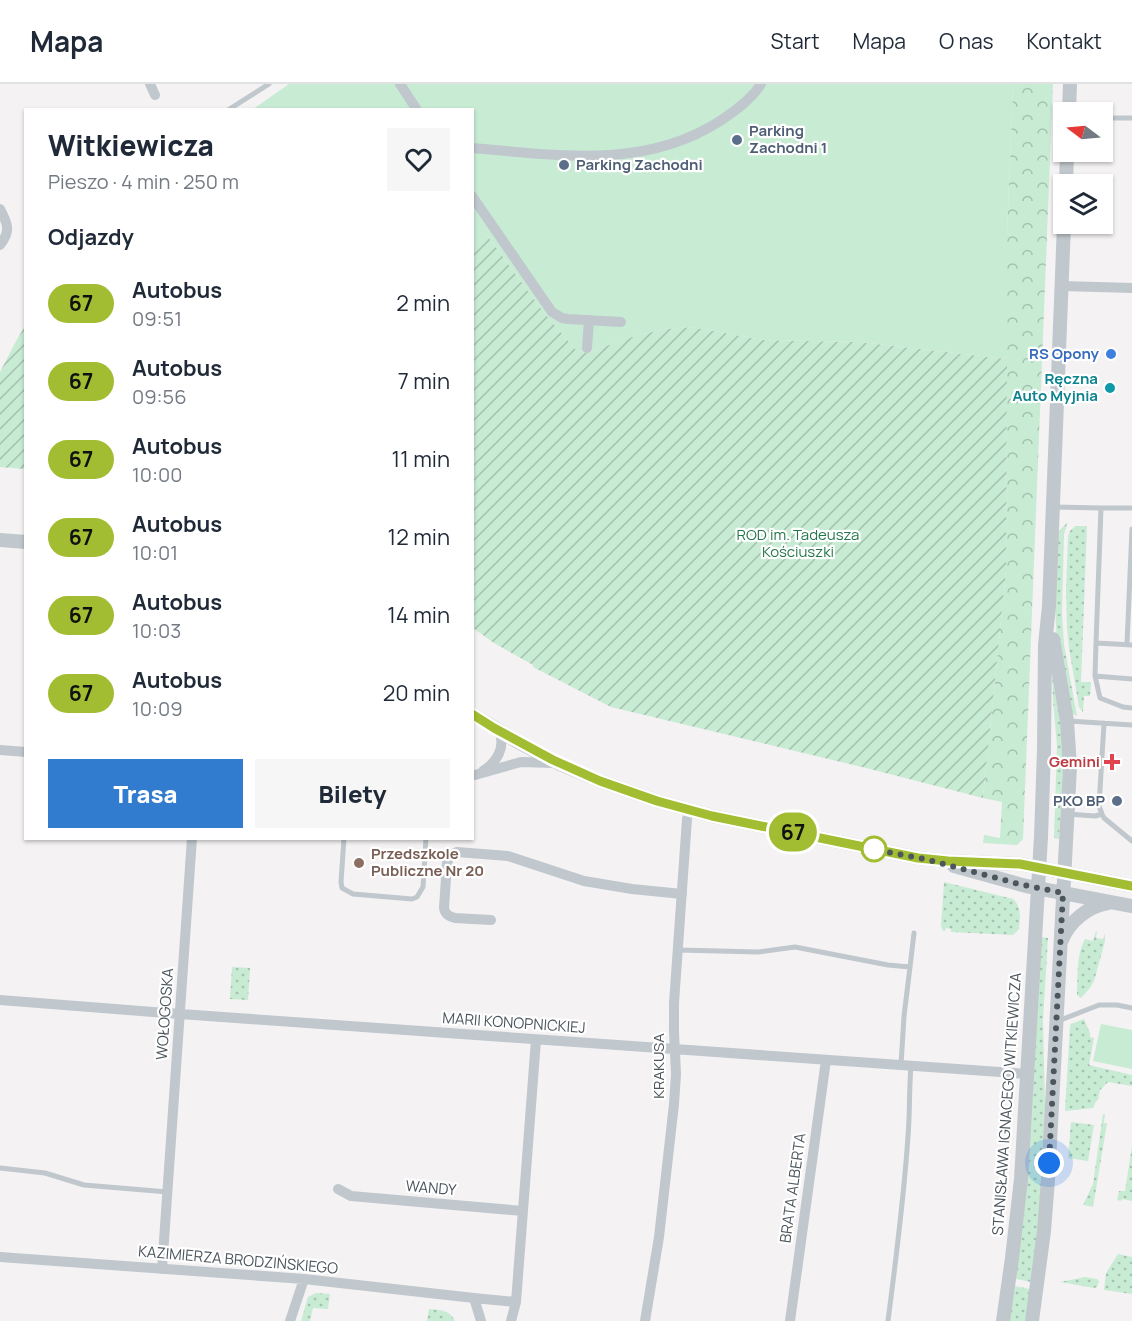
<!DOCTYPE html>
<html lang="pl">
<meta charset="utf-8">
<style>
body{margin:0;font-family:Manrope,sans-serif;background:#f6f6f7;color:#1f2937;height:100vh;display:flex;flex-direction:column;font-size:22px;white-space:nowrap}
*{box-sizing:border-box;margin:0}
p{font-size:20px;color:#747a83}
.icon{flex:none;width:33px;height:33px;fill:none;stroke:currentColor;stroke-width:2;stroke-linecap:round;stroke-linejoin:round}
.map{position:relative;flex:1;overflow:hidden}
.details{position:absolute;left:24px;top:24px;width:450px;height:732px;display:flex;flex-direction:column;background:#fff;border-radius:0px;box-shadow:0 2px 4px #0004}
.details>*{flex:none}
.badge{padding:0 12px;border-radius:20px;font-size:21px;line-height:39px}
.needle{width:39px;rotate:286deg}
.controls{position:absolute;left:1053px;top:18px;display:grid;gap:12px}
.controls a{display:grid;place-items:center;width:60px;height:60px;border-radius:0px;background:#fff;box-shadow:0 2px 4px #0004;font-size:30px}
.you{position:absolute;width:30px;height:30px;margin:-15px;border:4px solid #fff;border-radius:50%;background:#1a73e8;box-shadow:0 0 0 9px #1a73e833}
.map>.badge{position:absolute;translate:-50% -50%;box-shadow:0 0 0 3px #fff}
h2{padding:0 24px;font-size:22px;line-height:54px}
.round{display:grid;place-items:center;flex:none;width:63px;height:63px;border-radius:0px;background:#f6f6f7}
.head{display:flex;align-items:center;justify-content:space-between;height:102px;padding:0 24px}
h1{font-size:28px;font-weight:800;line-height:45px}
.action{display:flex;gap:12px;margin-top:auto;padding:12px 24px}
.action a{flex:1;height:69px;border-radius:0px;background:#327ccf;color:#fff;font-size:24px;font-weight:800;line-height:69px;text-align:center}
.action a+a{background:#f6f6f7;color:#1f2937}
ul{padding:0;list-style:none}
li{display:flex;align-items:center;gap:18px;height:78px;padding:0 24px}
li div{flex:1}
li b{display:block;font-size:22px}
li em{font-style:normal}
li .badge{min-width:66px;font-weight:700;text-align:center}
header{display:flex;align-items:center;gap:36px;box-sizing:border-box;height:84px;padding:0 30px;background:#fff;border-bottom:2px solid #e0e1e3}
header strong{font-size:28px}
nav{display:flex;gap:33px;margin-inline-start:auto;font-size:21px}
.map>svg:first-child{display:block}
.grass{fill:url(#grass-dots)}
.forest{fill:url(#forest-crowns)}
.garden{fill:url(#garden-furrows)}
.pitch{fill:#c8ebd4}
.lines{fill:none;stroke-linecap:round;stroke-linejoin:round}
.service{stroke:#c0c7cd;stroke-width:5}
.minor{stroke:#c0c7cd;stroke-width:10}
.tertiary{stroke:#c0c7cd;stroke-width:14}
.line-casing{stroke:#fff;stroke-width:14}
.line{stroke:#a2bd31;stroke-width:9}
.walk{stroke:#4c565d;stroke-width:6;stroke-dasharray:0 10.8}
.service-dot{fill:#5c6f8a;stroke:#fff;stroke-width:2}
.shop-dot{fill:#3f7fe0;stroke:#fff;stroke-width:2}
.culture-dot{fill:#0f9aa8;stroke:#fff;stroke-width:2}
.health-dot{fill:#e0444e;stroke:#fff;stroke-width:2}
.stop-dot{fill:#fff;stroke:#a2bd31;stroke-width:3}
.education-dot{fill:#8d6e63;stroke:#fff;stroke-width:2}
.labels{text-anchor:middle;stroke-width:4.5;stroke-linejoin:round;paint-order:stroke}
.service-label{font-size:15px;font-weight:bold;fill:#4e5e75;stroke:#fff;text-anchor:start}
.shop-label{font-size:15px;font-weight:bold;fill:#366cbe;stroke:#fff;text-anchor:end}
.culture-label{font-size:15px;font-weight:bold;fill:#0d838f;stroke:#fff;text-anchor:end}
.park-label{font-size:15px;fill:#24774b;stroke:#fff}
.health-label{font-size:15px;font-weight:bold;fill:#be3a42;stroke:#fff;text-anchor:end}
.education-label{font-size:15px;font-weight:bold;fill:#785e54;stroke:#fff;text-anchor:start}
.street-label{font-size:15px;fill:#4c565d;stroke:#fff}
</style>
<header>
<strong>Mapa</strong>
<nav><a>Start</a><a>Mapa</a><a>O nas</a><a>Kontakt</a></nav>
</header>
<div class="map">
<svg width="1132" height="1237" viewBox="0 0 1132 1237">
<defs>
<pattern id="grass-dots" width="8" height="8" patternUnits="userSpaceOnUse" patternTransform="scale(1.5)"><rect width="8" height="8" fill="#c8ebd4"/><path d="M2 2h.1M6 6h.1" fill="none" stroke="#a5c1af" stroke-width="1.8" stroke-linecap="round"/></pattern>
<pattern id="forest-crowns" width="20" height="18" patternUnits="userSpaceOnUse" patternTransform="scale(1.5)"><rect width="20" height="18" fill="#c8ebd4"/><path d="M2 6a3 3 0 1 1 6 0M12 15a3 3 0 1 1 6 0" fill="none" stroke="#a5c1af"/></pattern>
<pattern id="garden-furrows" width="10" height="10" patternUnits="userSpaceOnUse" patternTransform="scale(1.5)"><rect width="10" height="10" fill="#c8ebd4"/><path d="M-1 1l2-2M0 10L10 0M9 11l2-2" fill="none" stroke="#a5c1af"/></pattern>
</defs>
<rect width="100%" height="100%" fill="#f4f2f3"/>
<path class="grass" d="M1068,438l-4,12 -2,79 2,32 13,71 -6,-3c-6,-29 -13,-58 -15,-87 -2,-30 0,-60 2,-89l2,-7z
M1075,442h12l-6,156h10l-1,14h-6l-1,16 -4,-5 -10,-59 -2,-20 -1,-38 2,-54 2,-5z
M1052,589l11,48 1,32 -5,86 -5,-1 3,-92 -4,-46z
M944,798l69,17c9,8 7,18 6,30l-6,6 -62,-3v-3l-5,-1 -1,3h-2l-2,-5z
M1096,847l1,1 -1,6 7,1 2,-6v8l-11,40 -4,7 -9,10 -4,-3c1,-18 -1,-40 8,-56l8,2z
M1040,853l8,1 -5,83 2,84 -1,34 -5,79 -8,64 -15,-3z
M232,883l18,1 -2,32 -18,-1z
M1084,935l6,14v4l4,1 -5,27 43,10v11l-24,-4 -8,8 -2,10 -2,1 -3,7 -28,3 5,-85 1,-2z
M1103,1030h2l-1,9h3l-14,84 -10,-2 10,-21z
M1071,1038l23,3 -6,36 -20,-3z
M1132,1062v55l-10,-2 -1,2 -4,-1 2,-9h6z
M1118,1170l14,3v37l-28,-4 2,-17z
M1085,1193l12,2 2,2 -2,6 -3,1 -34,-6z
M1015,1202l15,3 -5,32h-16z
M316,1209l14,1 -2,15 -15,-1 -3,13h-9l7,-24z
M429,1225c11,1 21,1 26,12h-28z"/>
<path class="forest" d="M1013,0h40l-30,755 -6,6 -34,-2 1,-8 16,3 2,-36 -19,-4 23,-227 1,-336z"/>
<path class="garden" d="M487,151l55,75 35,41 10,2 41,-15 35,-9 29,-2 72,13 96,2 147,17 -1,212 -23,227 -117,-30 -255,-61 -78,-40v-2l-39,-22 -21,-15 -1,-383z
M25,242v143l-25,-2v-95l15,-29z"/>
<path class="pitch" d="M289,0h724l-6,151v124l-147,-17 -96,-2 -72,-13 -29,2 -35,9 -41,15 -10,-2 -35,-41 -55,-75 -14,10 -1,-135h-220z
M1101,940l31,6v39l-39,-8z"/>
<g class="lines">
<path class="service" d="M228,26l41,-26
M1102,34h30
M1054,423l47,1 -5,135 36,2
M1101,424h31
M1096,559l-1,33 5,22 23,9 9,1
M1127,560l5,-115
M1095,592l37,3
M1068,637l64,4
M1104,639l-5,83 3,8 2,4 28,23
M1067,730l28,2 7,-2
M344,754l-3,44 1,6 11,6 59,5 5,-2 6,-10 3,-49
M678,866l81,2 36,-5 93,18 22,2 -6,49 -3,49
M910,883l4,-34
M1058,937l41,-16h18l15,3
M0,1084l45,5 39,12 84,7
M888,1237c8,-62 16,-123 20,-185 2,-23 1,-47 3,-70"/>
<path class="minor" d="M150,0l5,11
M400,0l17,26
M472,64c86,7 172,22 248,-27 15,-10 32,-22 41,-37
M472,112l80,116 10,6 6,1 53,3
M0,125c8,15 11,22 0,36
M1062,202l70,2
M587,264l2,-28
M0,666l26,2
M483,687c14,-9 23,-24 16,-40
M475,691l46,-13 33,1
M491,836l-36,-2c-7,-2 -10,-4 -11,-10l3,-45c2,-6 4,-9 10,-11l51,4 76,25 48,8 50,5
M0,916l166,13 861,61
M338,1105l13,7 172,15
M0,1173l304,22 170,19
M162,1185l30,-431
M516,1218l20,-262
M290,1237l14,-42
M481,1237l-7,-23 42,4 -5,19
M645,1237l14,-84 15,-133 2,-30 -2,-42v-29l13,-184 2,-9
M790,1237l36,-261"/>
<path class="tertiary" d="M1069,28l1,-28
M1066,100l1,-32
M0,456l26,2
M472,630l46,28 42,22 40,17 57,20 55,15 206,42 30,3 72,3 112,22
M954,782l72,20 106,20
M1062,856c7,-18 26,-34 46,-37
M1003,1237l9,-63 9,-79 20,-342 3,-87 1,-105 4,-39 15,-382
M1032,1237l12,-90 4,-51 22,-413 -3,-46 -14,-82"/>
</g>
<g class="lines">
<defs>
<path id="line" d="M472,630l22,14 59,32 47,21 57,20 55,15 206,42 30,3 72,3 112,22"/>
</defs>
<use href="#line" class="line-casing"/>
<use href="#line" class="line"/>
<path class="walk" d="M874,765l-8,-1 63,12 90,24 44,9 -14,270"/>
</g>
<g class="service-dot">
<circle cx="737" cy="56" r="6"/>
<circle cx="564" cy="81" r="6"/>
<circle cx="1117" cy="717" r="6"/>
</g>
<circle class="shop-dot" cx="1111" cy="270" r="6"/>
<circle class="culture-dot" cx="1110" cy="304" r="6"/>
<path class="health-dot" d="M1109 669h6v6h6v6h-6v6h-6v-6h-6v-6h6z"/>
<circle class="stop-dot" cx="874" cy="765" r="12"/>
<circle class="education-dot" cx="359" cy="779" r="6"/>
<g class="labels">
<g class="service-label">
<text x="749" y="52">Parking<tspan x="749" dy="17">Zachodni 1</tspan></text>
<text x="576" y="86">Parking Zachodni</text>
<text x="1105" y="722" text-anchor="end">PKO BP</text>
</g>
<g class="shop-label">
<text x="1099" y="275">RS Opony</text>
</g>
<g class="culture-label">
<text x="1098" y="300">Ręczna<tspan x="1098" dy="17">Auto Myjnia</tspan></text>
</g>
<g class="park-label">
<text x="798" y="456">ROD im. Tadeusza<tspan x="798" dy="17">Kościuszki</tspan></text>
</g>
<g class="health-label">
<text x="1100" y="683">Gemini</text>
</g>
<g class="education-label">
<text x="371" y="775">Przedszkole<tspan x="371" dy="17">Publiczne Nr 20</tspan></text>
</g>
<g class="street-label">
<text transform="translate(165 930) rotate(-86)" y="5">WOŁOGOSKA</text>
<text transform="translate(514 939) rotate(4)" y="5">MARII KONOPNICKIEJ</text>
<text transform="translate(659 982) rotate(-90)" y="5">KRAKUSA</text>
<text transform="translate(1007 1020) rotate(-86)" y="5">STANISŁAWA IGNACEGO WITKIEWICZA</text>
<text transform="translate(431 1104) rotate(5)" y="5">WANDY</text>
<text transform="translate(793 1104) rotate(-82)" y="5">BRATA ALBERTA</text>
<text transform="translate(238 1176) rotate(5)" y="5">KAZIMIERZA BRODZIŃSKIEGO</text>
</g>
</g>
</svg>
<div class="controls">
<a><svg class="needle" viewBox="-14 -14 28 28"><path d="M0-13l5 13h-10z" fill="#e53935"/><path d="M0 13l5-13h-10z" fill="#747a83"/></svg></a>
<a><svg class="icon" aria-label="layers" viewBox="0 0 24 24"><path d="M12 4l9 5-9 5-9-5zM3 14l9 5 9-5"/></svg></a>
</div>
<div class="you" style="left:1049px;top:1079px"></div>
<b class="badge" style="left:793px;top:748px;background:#a2bd31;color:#111">67</b>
<section class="details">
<div class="head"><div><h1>Witkiewicza</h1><p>Pieszo · 4 min · 250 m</p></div><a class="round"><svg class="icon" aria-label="heart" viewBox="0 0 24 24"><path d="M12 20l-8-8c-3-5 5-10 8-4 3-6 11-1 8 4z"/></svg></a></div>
<h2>Odjazdy</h2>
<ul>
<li><span class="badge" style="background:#a2bd31;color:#111">67</span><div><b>Autobus</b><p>09:51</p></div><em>2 min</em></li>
<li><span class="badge" style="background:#a2bd31;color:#111">67</span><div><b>Autobus</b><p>09:56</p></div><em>7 min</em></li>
<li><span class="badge" style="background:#a2bd31;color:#111">67</span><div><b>Autobus</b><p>10:00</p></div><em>11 min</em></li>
<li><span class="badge" style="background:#a2bd31;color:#111">67</span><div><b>Autobus</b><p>10:01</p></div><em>12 min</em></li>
<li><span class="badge" style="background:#a2bd31;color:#111">67</span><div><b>Autobus</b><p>10:03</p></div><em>14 min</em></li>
<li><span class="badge" style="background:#a2bd31;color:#111">67</span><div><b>Autobus</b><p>10:09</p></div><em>20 min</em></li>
</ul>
<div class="action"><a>Trasa</a><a>Bilety</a></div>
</section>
</div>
